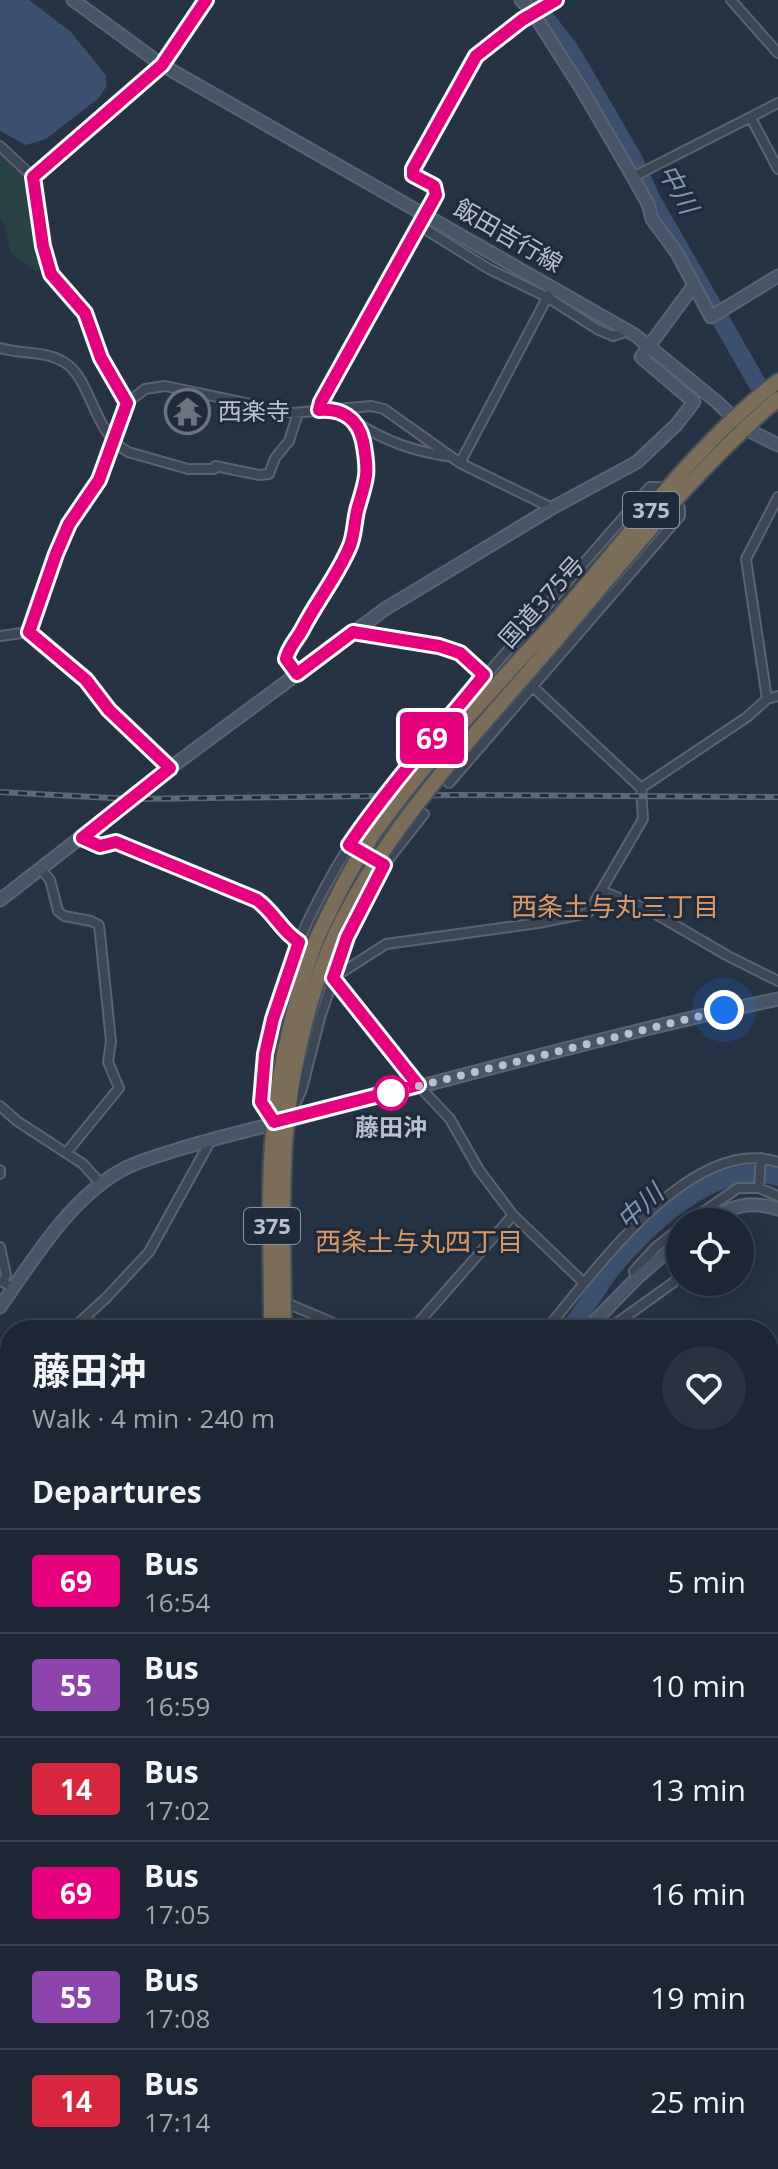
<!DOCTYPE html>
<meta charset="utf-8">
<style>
body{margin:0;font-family:"Open Sans","Noto Sans JP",sans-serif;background:#293240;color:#f1f3f6;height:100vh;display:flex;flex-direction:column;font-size:30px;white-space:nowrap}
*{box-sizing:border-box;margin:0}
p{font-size:26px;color:#a0a5ac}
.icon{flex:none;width:44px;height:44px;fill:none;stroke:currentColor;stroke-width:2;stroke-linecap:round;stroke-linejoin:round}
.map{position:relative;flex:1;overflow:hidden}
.drawer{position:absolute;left:0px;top:1320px;width:778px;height:850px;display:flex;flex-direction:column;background:#1c2634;border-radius:32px 32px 0 0;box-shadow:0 4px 20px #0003,0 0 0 2px #3a434f}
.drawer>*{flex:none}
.badge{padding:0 16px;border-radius:6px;font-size:28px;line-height:52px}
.controls{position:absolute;left:666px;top:1208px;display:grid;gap:16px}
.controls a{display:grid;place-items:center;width:88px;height:88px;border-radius:50%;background:#1c2634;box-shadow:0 4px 20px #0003,0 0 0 2px #3a434f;font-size:40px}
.you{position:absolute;width:40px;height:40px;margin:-20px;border:6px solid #fff;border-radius:50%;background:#1a73e8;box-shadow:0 0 0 12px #1a73e833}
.map>.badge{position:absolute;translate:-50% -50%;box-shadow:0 0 0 4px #fff}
h2{padding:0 32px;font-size:30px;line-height:72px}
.round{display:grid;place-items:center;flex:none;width:84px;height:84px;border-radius:42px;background:#293240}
.head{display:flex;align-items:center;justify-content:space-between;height:136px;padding:0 32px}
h1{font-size:38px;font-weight:700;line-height:60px}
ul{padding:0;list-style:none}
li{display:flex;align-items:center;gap:24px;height:104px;padding:0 32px;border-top:2px solid #3a434f}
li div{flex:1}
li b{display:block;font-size:30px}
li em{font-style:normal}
li .badge{min-width:88px;font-weight:700;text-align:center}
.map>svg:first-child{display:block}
.green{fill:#284246}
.water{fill:#3b506e}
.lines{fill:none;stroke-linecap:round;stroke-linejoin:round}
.river{stroke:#3b506e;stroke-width:18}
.street-casing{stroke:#596372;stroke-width:12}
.secondary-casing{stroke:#596372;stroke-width:15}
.highway-casing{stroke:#45505f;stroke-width:18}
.street{stroke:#3b4554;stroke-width:8}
.secondary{stroke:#485468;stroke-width:11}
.highway{stroke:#7b6d57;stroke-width:14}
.rail-casing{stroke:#5d697b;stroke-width:6}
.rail{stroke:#1f2a3a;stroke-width:3;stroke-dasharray:9;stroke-linecap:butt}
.street-bridge-casing{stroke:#596372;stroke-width:12;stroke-linecap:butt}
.highway-bridge-casing{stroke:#45505f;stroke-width:18;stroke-linecap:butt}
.street-bridge{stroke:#3b4554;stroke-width:8}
.highway-bridge{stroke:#7b6d57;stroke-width:14}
.line-casing{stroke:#fff;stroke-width:18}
.line{stroke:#e6007e;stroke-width:12}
.walk{stroke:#b8c0ce;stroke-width:8;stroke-dasharray:0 14.4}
.stop-dot{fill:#fff;stroke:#e6007e;stroke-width:4}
.labels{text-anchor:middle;stroke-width:6;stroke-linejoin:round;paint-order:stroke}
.shield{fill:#1f2a3a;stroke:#8a93a2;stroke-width:2}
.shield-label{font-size:22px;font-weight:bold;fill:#b8c0ce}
.street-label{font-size:24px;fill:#b8c0ce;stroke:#1f2a3a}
.poi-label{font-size:24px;fill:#b8c0ce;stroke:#1f2a3a;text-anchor:start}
.stop-label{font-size:24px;font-weight:bold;fill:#b8c0ce;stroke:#1f2a3a}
.water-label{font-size:26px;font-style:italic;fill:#7e96b6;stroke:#1f2a3a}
.neighbourhood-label{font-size:26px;fill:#dc9965;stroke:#1f2a3a}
</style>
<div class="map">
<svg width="778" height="2169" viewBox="0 0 778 2169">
<rect width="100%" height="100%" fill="#263345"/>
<path class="green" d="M0,142l33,35 15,85 -12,10 -26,-20 -5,-27 -5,-6z
M768,1595h10v514l-10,-7z"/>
<path class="water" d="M0,0h29l41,31 36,44v12l-7,11 -53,41 -20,6 -26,-14z
M522,2160h111l-4,9h-107z"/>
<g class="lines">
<path class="river" d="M531,0l38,48 64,110 19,42 105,183 19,20
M568,1330c15,-17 26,-37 39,-55 34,-45 110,-118 171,-98
M0,2012l10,5
M337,2160l15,9"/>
<defs>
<path id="street" d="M731,0l47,53
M751,118l27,51
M0,146l33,31 10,69 8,28 34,39 16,45 26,45
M33,177l129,-112 44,-65
M633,177l145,-74
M420,226l69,43 58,28 50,32 16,7 15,-5
M0,348c20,6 44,3 62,13 30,15 29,70 66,91l60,17h26l1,-3 44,9 10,-1 6,-16 14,-17 9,-28
M319,410l2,-8 115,-207 -2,-9 -22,-14 64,-116 46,-36 25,-15
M358,424c31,18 52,26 88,32
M460,463l89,-169
M29,632l27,-78 13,-30 30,-44 28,-77 18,-14 20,-3 128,27 78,-7 13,3 76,54 92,45
M0,636l29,-4 57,48 23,30 61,58
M297,674l-11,-15 2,-11 12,-14 51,-89 6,-36 11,-36 -11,-49 -24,-15
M767,699l-21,-140 32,-62
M418,756l31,27 231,-267v-8l-5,-7
M401,773l249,-286h10l6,4
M641,788l106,-71 20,-18 11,-3
M82,838l18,8 16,-4 141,58c18,13 24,31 42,42
M41,869l9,11 8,31 6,5 27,5 8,4 12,116 -3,21 11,26 -53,65
M602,891l47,19 79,46 50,25
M333,978l53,-34 152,-21 50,-10 55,-94 -2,-31 -108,-101 -49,-12 -24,-22 -21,-7 -85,-14
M333,978l85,107 32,34 29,51 34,45 -101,115
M0,1106l17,15 66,43 18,20
M291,1113l11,-24 18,-71 27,-81 37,-72 40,-51
M274,1122c-4,-6 -12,-14 -13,-21 -2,-8 2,-21 3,-30 8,-93 55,-182 106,-257
M0,1170v4
M759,1188l19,8
M513,1215l71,68 -38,47
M688,1222l50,-34h21l2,-30
M0,1247l6,28 -3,7 11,6
M636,1279l-2,-8 21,-23 25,-20
M584,1283c41,-49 121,-145 194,-121
M284,1302l66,28
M555,1318l15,12
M71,1330l35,-32 43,-46 62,-112
M607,1330l67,-48 6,-9
M10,1415l-7,22 -1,29 8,2
M768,1486l10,-2
M0,2002l10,-7
M0,2021l10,5
M263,2160l5,9
M311,2160l15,9
M485,2160l3,9
M704,2160l29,9
M53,2169l12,-9
M635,2169l4,-9"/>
<path id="secondary" d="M73,0l89,65 473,270 82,67 27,26 34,17
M521,0l12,13 48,75 52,89 15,27 4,15 25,34 34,64 67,-41
M547,5l9,-5
M0,900l170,-132 215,-159 167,-101 85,-46 39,-37 18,-23 -53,-45 53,-72
M706,1222c24,-16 44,-22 72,-13
M0,1307c33,-47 69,-107 120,-136 17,-10 38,-15 56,-21 45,-14 91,-24 136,-36 155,-39 309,-82 466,-115
M586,1330l50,-51 44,-39
M0,1730l10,-4
M0,1748l10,9
M0,1892l10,12
M432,2169v-9"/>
<path id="highway" d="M547,630c72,-80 146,-185 231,-249
M558,638c70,-82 137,-169 220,-239
M271,1330c1,-61 -4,-124 1,-185 5,-71 20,-138 44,-205
M284,1330c0,-62 -3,-124 1,-186 5,-68 20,-134 45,-198
M2,2169l14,-9
M33,2169l12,-9"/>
</defs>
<use href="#street" class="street-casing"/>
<use href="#secondary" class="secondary-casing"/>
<use href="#highway" class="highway-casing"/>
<use href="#street" class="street"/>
<use href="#secondary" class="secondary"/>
<use href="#highway" class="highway"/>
<defs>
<path id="rail" d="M0,792l130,7 327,-4 321,2"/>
</defs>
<use href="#rail" class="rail-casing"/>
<use href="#rail" class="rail"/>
<defs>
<path id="street-bridge" d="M370,814l31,-41"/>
<path id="highway-bridge" d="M316,940c19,-40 39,-82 66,-118 50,-68 108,-130 165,-192
M330,946c52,-117 145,-211 228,-308"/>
</defs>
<use href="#street-bridge" class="street-bridge-casing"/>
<use href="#highway-bridge" class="highway-bridge-casing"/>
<use href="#street-bridge" class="street-bridge"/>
<use href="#highway-bridge" class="highway-bridge"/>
</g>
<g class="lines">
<defs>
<path id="line" d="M206,0l-44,65 -129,112 10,69 8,28 34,39 16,45 26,45 -28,77 -30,44 -13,30 -27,78 57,48 23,30 61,58 -88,70 18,8 16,-4 141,58c18,13 24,31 42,42l-26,77 -8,35 -4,48 13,20 144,-37 -85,-107 14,-41 37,-72 -35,-20c41,-60 89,-113 135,-170l-24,-22 -21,-7 -86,-14 -56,42 -11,-15c3,-13 11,-19 17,-31 14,-27 34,-52 46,-80 6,-12 5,-28 9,-41 9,-29 11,-35 5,-66 -5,-23 -22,-33 -44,-31l2,-8 115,-207 -2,-9 -21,-11v-6l63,-113 46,-36 34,-20"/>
</defs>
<use href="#line" class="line-casing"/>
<use href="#line" class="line"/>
<path class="walk" d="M391,1093l333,-83"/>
</g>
<defs>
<symbol id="temple-ring" viewBox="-11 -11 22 22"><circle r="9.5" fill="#1f2a3a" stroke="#6b7280" stroke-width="1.5"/><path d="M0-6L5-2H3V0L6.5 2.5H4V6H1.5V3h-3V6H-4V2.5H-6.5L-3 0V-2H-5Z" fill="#6b7280"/></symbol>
</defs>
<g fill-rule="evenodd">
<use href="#temple-ring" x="162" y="386" width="51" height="51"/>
</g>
<circle class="stop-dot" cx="391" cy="1093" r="16"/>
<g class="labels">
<g class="shield">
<rect x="623" y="492" width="56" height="36" rx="6"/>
<rect x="244" y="1208" width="56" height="36" rx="6"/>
</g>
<g class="shield-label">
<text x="651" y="518">375</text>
<text x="272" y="1234">375</text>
</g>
<g class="street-label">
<text transform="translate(508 236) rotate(30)" y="8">飯田吉行線</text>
<text transform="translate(542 602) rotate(-48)" y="8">国道375号</text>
</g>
<g class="poi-label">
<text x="218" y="420">西楽寺</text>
</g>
<g class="stop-label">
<text x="391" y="1136">藤田沖</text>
</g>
<g class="water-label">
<text transform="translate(678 189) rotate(61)" y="9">中川</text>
<text transform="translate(640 1207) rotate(-43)" y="9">中川</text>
</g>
<g class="neighbourhood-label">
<text x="615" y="916">西条土与丸三丁目</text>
<text x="419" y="1251">西条土与丸四丁目</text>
</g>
</g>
</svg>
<div class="controls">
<a><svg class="icon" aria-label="locate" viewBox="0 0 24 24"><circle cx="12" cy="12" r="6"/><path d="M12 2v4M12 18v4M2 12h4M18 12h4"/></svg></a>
</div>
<div class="you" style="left:724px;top:1010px"></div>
<b class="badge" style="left:432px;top:738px;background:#e6007e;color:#fff">69</b>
<section class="drawer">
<div class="head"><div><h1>藤田沖</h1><p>Walk · 4 min · 240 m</p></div><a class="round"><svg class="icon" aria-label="heart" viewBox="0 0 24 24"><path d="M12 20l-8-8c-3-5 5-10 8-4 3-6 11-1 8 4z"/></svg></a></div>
<h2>Departures</h2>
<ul>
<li><span class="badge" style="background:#e6007e;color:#fff">69</span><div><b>Bus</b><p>16:54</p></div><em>5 min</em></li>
<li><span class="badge" style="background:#8e44ad;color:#fff">55</span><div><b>Bus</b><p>16:59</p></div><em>10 min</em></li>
<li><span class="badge" style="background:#d7263d;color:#fff">14</span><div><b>Bus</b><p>17:02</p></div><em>13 min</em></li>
<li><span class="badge" style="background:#e6007e;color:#fff">69</span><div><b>Bus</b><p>17:05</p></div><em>16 min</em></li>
<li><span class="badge" style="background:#8e44ad;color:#fff">55</span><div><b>Bus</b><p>17:08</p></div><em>19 min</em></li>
<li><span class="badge" style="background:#d7263d;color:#fff">14</span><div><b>Bus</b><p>17:14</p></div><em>25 min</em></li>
</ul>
</section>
</div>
